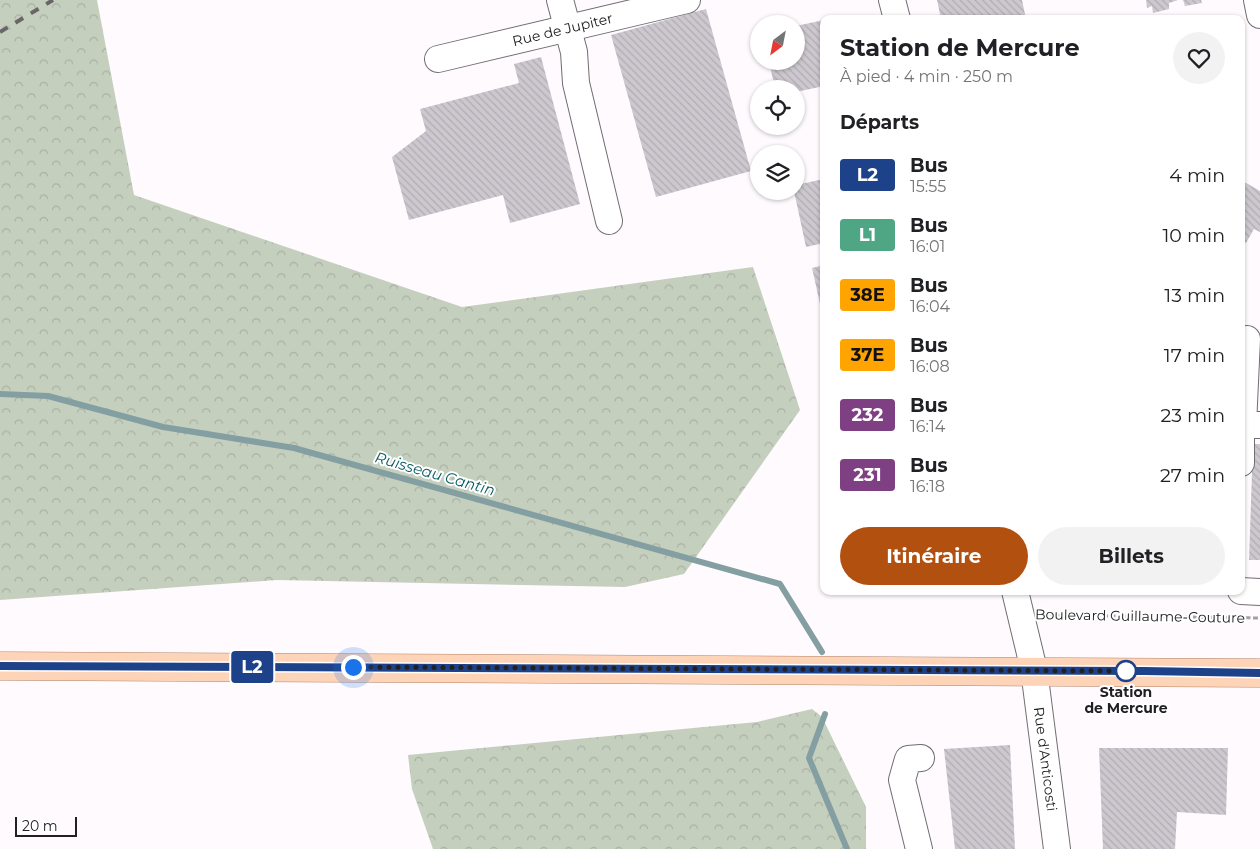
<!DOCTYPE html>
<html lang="fr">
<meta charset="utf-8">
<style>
body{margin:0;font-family:Montserrat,sans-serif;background:#f2f2f2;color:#202124;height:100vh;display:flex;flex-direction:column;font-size:19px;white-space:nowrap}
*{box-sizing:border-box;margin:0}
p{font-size:16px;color:#757577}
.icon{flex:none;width:28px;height:28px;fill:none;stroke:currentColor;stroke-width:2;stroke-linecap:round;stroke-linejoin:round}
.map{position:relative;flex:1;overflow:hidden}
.sheet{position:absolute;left:820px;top:15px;width:425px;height:580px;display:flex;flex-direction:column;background:#fff;border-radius:10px;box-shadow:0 1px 4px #0004}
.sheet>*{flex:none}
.badge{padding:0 10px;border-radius:4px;font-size:18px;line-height:32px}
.needle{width:32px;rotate:212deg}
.fabs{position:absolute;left:750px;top:15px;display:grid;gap:10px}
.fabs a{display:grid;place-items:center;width:55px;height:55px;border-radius:50%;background:#fff;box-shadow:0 1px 4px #0004;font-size:25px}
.scale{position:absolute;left:15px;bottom:12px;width:62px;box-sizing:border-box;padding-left:5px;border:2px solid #222022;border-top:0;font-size:14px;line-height:18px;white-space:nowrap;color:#222022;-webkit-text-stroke:4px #fff;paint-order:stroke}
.you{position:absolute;width:25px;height:25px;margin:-12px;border:4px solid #fff;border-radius:50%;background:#1a73e8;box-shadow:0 0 0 8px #1a73e833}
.map>.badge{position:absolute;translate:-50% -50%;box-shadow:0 0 0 2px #fff}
h2{padding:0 20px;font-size:19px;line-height:45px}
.round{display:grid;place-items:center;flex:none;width:52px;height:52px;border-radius:26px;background:#f2f2f2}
.overview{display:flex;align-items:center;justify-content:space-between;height:85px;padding:0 20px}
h1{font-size:24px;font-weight:700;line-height:38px}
.primary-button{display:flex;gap:10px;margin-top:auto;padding:10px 20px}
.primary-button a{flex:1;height:58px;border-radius:30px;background:#b1500f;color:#fff;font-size:20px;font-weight:700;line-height:58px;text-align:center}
.primary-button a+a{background:#f2f2f2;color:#202124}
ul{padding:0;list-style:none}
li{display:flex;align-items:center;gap:15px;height:60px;padding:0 20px}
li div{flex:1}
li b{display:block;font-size:19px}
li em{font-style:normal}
li .badge{min-width:55px;font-weight:700;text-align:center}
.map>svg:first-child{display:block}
.forest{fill:url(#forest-crowns)}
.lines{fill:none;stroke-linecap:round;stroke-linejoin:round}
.stream{stroke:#839fa2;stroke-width:6}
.building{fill:url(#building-back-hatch)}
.minor-casing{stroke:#726d73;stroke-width:28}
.major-casing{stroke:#b18366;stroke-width:29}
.path{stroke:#a4a1a4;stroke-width:3;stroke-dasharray:5 2.5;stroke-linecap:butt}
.minor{stroke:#fff;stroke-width:26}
.major{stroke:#fed4b9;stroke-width:28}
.rail{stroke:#696669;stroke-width:4;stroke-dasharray:9 9;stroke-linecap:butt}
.line-casing{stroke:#fff;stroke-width:11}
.line{stroke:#1e4289;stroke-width:8}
.walk{stroke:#222022;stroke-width:5;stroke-dasharray:0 9}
.stop-dot{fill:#fff;stroke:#1e4289;stroke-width:2.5}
.labels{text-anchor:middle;stroke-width:4;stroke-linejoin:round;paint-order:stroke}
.street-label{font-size:14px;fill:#222022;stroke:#fff}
.stop-label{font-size:14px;font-weight:bold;fill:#222022;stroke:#fff}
.water-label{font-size:15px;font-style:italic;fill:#065b62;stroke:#fff}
</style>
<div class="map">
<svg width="1260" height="849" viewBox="0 0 1260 849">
<defs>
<pattern id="forest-crowns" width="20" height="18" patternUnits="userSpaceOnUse" patternTransform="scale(1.25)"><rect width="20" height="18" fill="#c5cfbe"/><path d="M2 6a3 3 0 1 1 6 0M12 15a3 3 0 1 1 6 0" fill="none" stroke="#a9b1a3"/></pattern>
<pattern id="building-back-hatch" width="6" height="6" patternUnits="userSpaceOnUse" patternTransform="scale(1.25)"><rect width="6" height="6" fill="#cdc8cf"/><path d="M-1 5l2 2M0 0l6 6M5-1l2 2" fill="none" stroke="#b0acb1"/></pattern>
</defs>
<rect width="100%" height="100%" fill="#fefafe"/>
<path class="forest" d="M0,0h97l37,195 328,112 291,-40 47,143 -116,164 -59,13 -348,-7 -277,20z
M812,709l10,8 44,90v42h-433l-21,-60 -4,-34 349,-33z"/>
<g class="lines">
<path class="stream" d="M0,394l48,2 115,31 131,21 486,136 42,68
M825,714l-16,44 38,91"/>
</g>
<path class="building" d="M937,0h85l4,19h-85z
M1146,0h32l-9,3v6l-16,4 -1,-7 -5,2z
M1183,0h18l1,3 -17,3z
M706,9l45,162 -95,26 -45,-162z
M824,20v66l-28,6v-3h-21l-6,-28h27v-35z
M541,57l39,147 -70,19 -7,-28 -94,25 -17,-63 34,-26 -6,-22 99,-26 -5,-19z
M824,179v64l-18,4 -12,-56h2v-6z
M1241,180l19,11v41l-6,-3 -8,14 -5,-3z
M824,265v52h-1l-11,-49z
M1253,444h7v116h-11z
M1010,745l5,104h-60l-11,-100z
M1099,748h129l-2,67 -49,-3 -2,37h-72z"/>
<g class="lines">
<defs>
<g id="minor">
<path d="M560,0l14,52 2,31 33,138"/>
<path d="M892,0l5,19"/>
<path d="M1257,0l3,15"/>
<path id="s1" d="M438,59l249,-59"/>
<path d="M1247,339l-4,86h17"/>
<path d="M1241,425v38"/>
<path id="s2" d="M1015,591l19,79 23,179"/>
<path d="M1241,591l19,1"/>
<path d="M919,849l-17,-69 6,-21 13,-1"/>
</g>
<path id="major" d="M0,666l1260,7"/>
</defs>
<use href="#minor" class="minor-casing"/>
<use href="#major" class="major-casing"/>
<path class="path" d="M1043,615l217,3"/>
<use href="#minor" class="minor"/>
<use href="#major" class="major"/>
<path class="rail" d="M0,32l53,-32"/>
</g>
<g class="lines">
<defs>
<path id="line" d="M0,666l1144,5 116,2"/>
</defs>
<use href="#line" class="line-casing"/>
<use href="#line" class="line"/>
<path class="walk" d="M353,667l773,4"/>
</g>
<circle class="stop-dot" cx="1126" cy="671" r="10"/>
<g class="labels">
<g class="street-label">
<text dy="5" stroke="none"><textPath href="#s1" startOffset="128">Rue de Jupiter</textPath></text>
<text transform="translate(1140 616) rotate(1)" y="5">Boulevard Guillaume-Couture</text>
<text dy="5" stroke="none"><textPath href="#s2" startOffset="171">Rue d'Anticosti</textPath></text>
</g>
<g class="stop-label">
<text x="1126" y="697">Station<tspan x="1126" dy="16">de Mercure</tspan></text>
</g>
<g class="water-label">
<text transform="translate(435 474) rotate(16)" y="5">Ruisseau Cantin</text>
</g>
</g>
</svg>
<div class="fabs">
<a><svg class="needle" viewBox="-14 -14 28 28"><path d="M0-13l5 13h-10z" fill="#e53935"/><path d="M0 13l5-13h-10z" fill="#757577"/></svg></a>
<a><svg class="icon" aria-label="locate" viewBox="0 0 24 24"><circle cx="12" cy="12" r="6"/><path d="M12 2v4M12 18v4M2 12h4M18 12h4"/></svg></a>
<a><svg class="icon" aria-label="layers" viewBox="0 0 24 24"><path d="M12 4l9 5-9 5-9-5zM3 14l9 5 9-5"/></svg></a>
</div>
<div class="scale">20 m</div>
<div class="you" style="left:353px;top:667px"></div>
<b class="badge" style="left:252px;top:667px;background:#1e4289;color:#fff">L2</b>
<section class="sheet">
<div class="overview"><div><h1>Station de Mercure</h1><p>À pied · 4 min · 250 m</p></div><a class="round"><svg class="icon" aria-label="heart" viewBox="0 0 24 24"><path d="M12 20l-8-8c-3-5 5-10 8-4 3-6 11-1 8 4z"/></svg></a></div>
<h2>Départs</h2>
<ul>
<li><span class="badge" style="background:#1e4289;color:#fff">L2</span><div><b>Bus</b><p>15:55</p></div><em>4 min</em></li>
<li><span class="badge" style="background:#4ea685;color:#fff">L1</span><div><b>Bus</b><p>16:01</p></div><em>10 min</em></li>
<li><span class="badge" style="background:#ffa400;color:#111">38E</span><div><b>Bus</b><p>16:04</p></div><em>13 min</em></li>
<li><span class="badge" style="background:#ffa400;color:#111">37E</span><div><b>Bus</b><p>16:08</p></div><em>17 min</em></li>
<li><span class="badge" style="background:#7e4082;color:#fff">232</span><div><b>Bus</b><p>16:14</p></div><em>23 min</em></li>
<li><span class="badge" style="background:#7e4082;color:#fff">231</span><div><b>Bus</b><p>16:18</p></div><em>27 min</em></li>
</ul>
<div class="primary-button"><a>Itinéraire</a><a>Billets</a></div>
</section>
</div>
